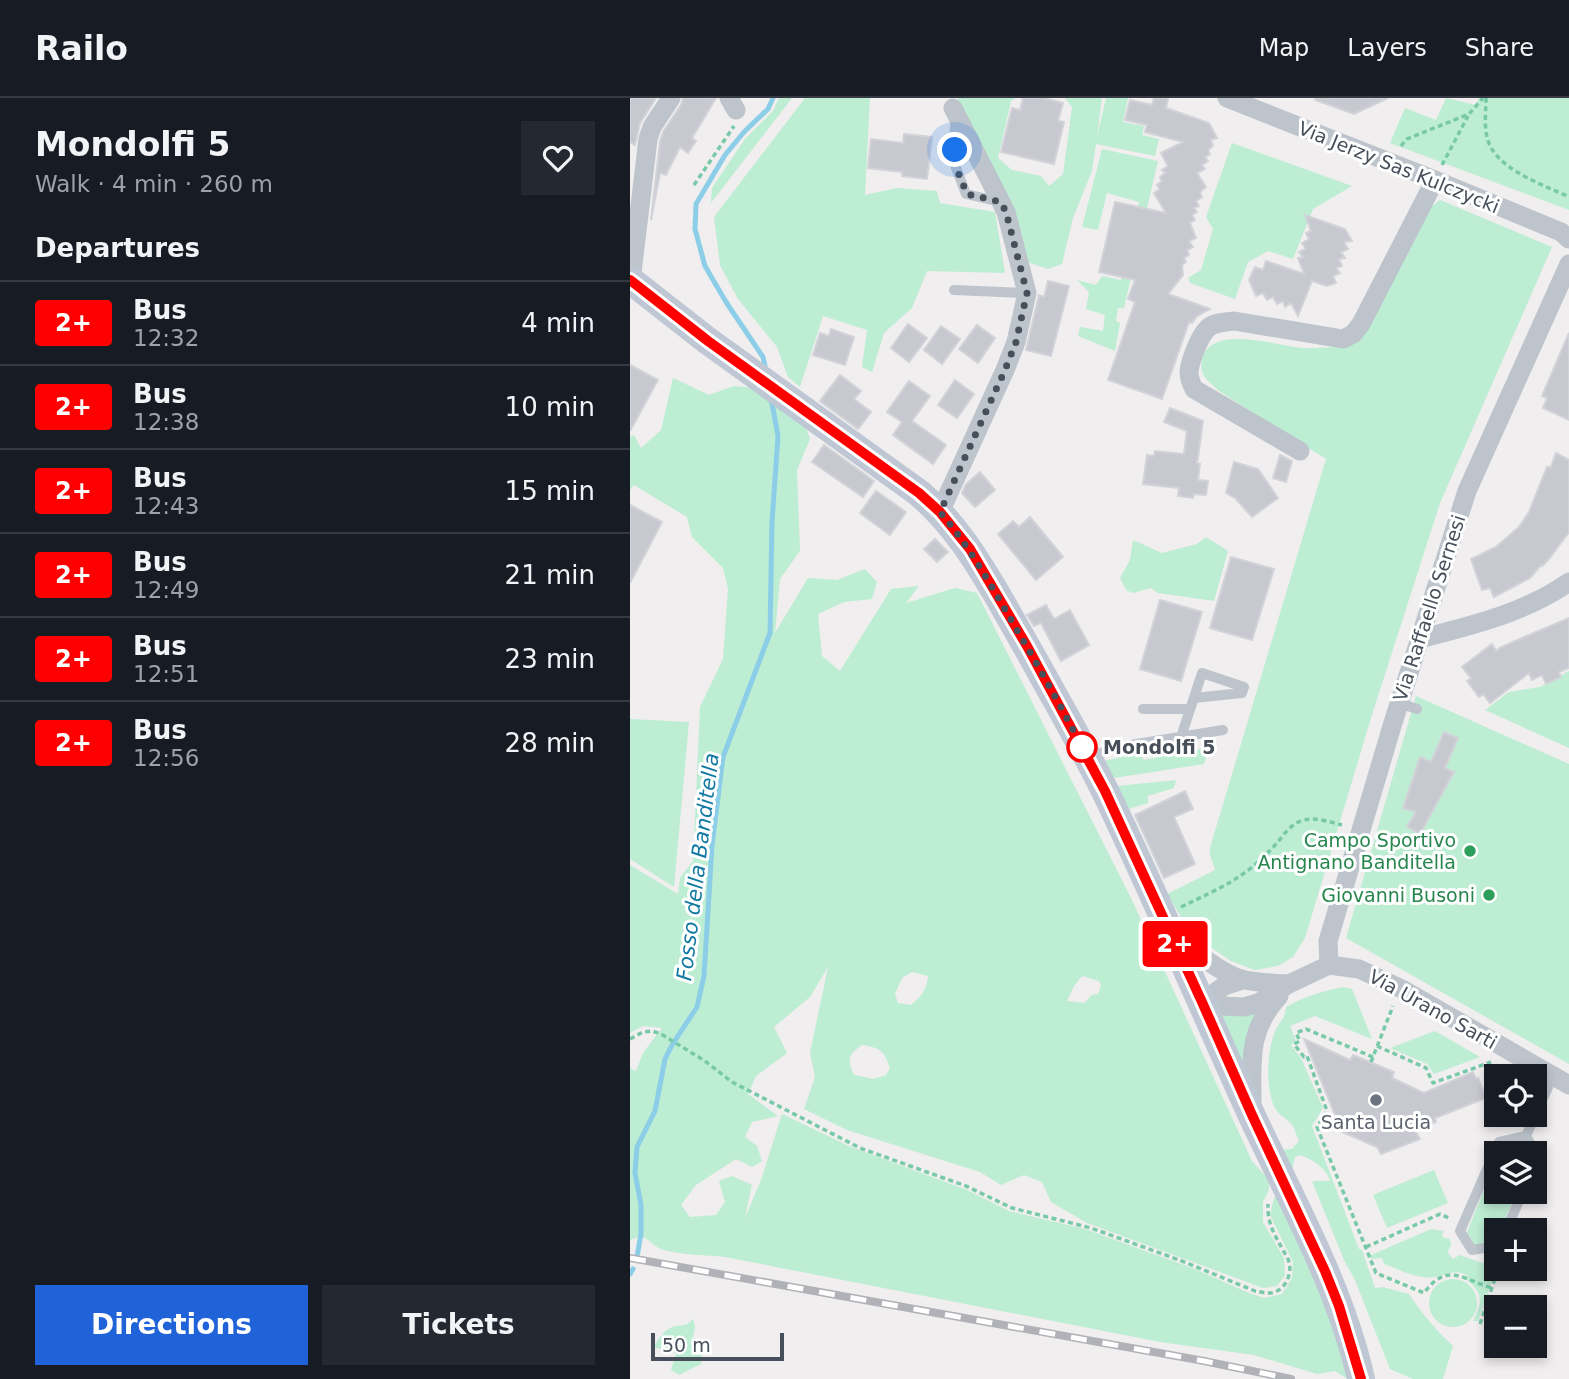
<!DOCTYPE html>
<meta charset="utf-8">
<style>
body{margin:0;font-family:"DejaVu Sans",sans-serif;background:#242831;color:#f1f3f6;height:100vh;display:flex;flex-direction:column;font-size:26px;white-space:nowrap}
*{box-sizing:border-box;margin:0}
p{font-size:23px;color:#9ea1a6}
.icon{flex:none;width:38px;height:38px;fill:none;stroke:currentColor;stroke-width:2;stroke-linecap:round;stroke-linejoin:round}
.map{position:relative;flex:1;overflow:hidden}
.details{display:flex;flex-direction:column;background:#171b24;width:630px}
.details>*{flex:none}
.badge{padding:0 14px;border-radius:5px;font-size:24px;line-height:46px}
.tools{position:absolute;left:854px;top:966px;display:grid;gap:14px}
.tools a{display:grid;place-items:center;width:63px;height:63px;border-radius:0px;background:#171b24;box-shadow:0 4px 10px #0003;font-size:35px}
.scale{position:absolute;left:21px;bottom:18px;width:133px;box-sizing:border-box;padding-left:7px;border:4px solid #474f5a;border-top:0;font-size:19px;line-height:24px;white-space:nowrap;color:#474f5a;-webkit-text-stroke:5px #fff;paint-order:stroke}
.you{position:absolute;width:35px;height:35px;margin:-18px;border:5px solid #fff;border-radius:50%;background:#1a73e8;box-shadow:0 0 0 10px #1a73e833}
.map>.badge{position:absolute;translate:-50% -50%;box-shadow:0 0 0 4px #fff}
h2{padding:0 35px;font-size:26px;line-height:63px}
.round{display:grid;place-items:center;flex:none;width:74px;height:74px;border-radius:0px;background:#242831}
.summary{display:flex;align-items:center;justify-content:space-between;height:119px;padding:0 35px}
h1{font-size:33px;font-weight:800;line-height:52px}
.cta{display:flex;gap:14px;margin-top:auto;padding:14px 35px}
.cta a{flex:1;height:80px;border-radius:0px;background:#2062d8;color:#fff;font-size:28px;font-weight:800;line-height:80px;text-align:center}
.cta a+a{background:#242831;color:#f1f3f6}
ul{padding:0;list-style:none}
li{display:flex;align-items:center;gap:21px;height:84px;padding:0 35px;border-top:2px solid #363941}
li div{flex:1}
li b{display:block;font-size:26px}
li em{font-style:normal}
li .badge{min-width:77px;font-weight:700;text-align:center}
header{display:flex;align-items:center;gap:42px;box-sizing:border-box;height:98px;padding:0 35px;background:#171b24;border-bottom:2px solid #363941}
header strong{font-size:33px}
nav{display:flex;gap:38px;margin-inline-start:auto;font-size:24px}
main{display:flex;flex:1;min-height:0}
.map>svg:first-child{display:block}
.green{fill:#bdedd3;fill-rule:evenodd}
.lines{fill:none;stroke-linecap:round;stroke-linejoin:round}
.stream{stroke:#8ccee8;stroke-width:5}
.building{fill:#c8c9d0;stroke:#d2d3d9;stroke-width:2}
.path{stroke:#77c9a7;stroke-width:3.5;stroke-dasharray:5 3.5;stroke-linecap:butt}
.service{stroke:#bdc4cc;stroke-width:10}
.minor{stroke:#bdc4cc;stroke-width:19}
.secondary{stroke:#bfc7d4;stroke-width:28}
.rail-casing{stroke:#b0b2b8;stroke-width:8}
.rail{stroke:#fff;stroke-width:5;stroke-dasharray:16;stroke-linecap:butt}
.line-casing{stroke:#fff;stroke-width:16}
.line{stroke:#f00;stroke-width:10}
.walk{stroke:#474f5a;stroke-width:7;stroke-dasharray:0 12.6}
.stop-dot{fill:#fff;stroke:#f00;stroke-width:3.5}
.leisure-dot{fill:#2e9e5b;stroke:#fff;stroke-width:2.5}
.worship-dot{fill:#6b7280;stroke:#fff;stroke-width:2.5}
.labels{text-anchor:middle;stroke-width:6;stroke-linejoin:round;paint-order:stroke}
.street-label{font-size:19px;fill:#474f5a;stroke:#fff}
.stop-label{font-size:19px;font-weight:bold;fill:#474f5a;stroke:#fff;text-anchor:start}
.leisure-label{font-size:19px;fill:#27864d;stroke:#fff;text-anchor:end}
.worship-label{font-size:19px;fill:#5b616d;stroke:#fff}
.water-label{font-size:21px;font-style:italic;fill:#1279a2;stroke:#fff}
</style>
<header>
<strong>Railo</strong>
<nav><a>Map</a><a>Layers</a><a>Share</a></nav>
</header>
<main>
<section class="details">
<div class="summary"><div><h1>Mondolfi 5</h1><p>Walk · 4 min · 260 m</p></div><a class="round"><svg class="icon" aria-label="heart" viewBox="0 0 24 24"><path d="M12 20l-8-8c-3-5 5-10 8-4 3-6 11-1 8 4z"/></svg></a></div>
<h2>Departures</h2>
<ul>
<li><span class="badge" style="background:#f00;color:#fff">2+</span><div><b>Bus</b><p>12:32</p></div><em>4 min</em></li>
<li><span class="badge" style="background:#f00;color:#fff">2+</span><div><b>Bus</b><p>12:38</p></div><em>10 min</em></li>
<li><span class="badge" style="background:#f00;color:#fff">2+</span><div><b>Bus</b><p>12:43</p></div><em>15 min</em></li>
<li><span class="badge" style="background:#f00;color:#fff">2+</span><div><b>Bus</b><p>12:49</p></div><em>21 min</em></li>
<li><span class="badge" style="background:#f00;color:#fff">2+</span><div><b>Bus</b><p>12:51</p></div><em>23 min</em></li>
<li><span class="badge" style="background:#f00;color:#fff">2+</span><div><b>Bus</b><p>12:56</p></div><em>28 min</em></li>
</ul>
<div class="cta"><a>Directions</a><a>Tickets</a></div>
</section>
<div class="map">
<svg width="939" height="1281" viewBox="0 0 939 1281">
<rect width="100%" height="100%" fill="#f0eeee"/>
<path class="green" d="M149,0h13l-81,105 1,-15 33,-49 28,-28z
M175,0h65l-5,97 32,-7 40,3 3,12 55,9 10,61 -78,-2 -15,37 -28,25 -12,39 -10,-5 5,-37 -44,-14 -23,71 -12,-10 -11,-30 -39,-48 -18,-34 -6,-48z
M328,0h57l-4,3 -13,57 14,12 29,6 8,10 14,-12 9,-67 -7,-9h37l-5,39 9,-39h22l-5,24 21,4 -2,9 17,4 -4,17 -59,-12 -4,27 -19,47 -11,46 -14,5 -24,-8z
M816,0l30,7 3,-7h90v112l-179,-67 15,-35 31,12z
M602,45l120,43 -39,23 -20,50 -25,-8 -20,11 -13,37 -45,-16 -2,-5 13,-8 12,-41 -7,-12z
M472,51l56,12 -34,147h-6l-2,13 4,2 -5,28 -37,-15 2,-9 23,4 2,-16 -19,-6 3,-17 -12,-12 19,5 6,-9 19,4 18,-78 -32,-9 -9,37 -16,-3z
M810,102l112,47 -112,256 -69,215 -66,220 -12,19 -15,9 -23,4 -24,-9 -35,-24 -13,-17 -16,-26 48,-24 -5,-15v-7l116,-389 -107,-68c-10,-9 -21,-16 -17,-31 8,-37 75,-14 100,-12 11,1 23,-1 34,-1l90,-136z
M43,280l36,17 25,-9 19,2 51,34 6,17 -13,31 3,81 -20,28 -5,54 33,-55 29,2 28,-11 12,13 -5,17 -28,3 -26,12 4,42 18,15 51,-82 28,-3 -13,17 49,-15 22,5 155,307 120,261 17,19v10l-6,12v20l21,36 1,17 -8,11 -14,2 -176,-65 -36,-21 -9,-20 -18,-7 -23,10 -21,-13 -133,-42 -43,-21 11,-32 -5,-24 18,-86 -18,30 -36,30 13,26 -31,23 -8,18 30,22 -26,6 -7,15 12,9 5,15 -10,6 -16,-8 -40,26 -15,20 9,12 26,-2 9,-13 -6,-21 13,-5 20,9 -7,33 16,-38 21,-66 67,32 118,44 42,21 76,18 110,40 54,24 15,5 18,-4 10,-16 1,-16 -23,-47 4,-17 5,-4 53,116 16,69 -13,-8 -18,3 -63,-19 -94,-13 -435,-85c-20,-2 -41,-2 -61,-7 -14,-3 -15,-19 -34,-10v-172l6,3 7,-18 19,-25 -19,-2 -13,7v-168l48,29 2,-16 13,-17 7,-154 23,-48 5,-70 -5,-21 -31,-31 -5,-20 -53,-32 -4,5v-53l4,-2 7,13 20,-18zM282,874l16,4c-1,13 -7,21 -17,29l-13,-2 -3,-9 7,-16zM452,878l17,5 2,5 -3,8 -6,1 -8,8 -17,-2 7,-15zM232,947c18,3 22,5 28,23l-4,7 -12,4 -20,-4c-7,-16 -6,-20 8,-30z
M576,439l22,14 -14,50 -56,-8 -7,-5 -18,5 -7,-3 -6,-12 10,-18 3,-20 29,13 35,-9z
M939,573v77l-84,-38 24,-18 31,-5z
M786,598l153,68v300l-223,-126z
M0,621l59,3 -15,165 -44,-28z
M579,649l-5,17 -90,14 -10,-17 35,-8 5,7z
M546,682l-2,8 -26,8v7l-23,7 -8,-24z
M714,889l8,2 20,50 -57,-23 -25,10 6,15 -5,4 10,13 22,50 -11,18 47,123 3,1 13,38 8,-1 26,7c13,20 27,36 44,52l-10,33h-30l-23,-10 -35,-89 -11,-20 -32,-79h18c-3,-12 -18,-23 -31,-26l-4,2 -4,17 -11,-24 12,-1 7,-8c-2,-4 -4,-11 -6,-15 -7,-9 -16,-10 -21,-25 -6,-22 -5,-48 3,-70 5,-10 10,-12 11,-24 19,-11 37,-16 58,-20z
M629,913l-13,60 -26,-57z
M805,933l45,26 -46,17 -7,-10 -37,-16z
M866,1063v31h21l-17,38h-4l-1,11 -15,5 -6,-2 -7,-12z
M804,1072l14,33 -61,25 -14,-33z
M801,1131l13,2 -2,4 2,3 6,1 1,6 -2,3 -1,5 5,6 7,-4 22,8 14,-1v6l-18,53h-5c10,-20 10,-28 -7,-42l2,-3c-13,-8 -21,-1 -34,1 -16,3 -35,-8 -50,-13l-2,-6 -11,1 -2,-3z
M799 1205a24 24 0 1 1 48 0a24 24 0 1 1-48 0Z
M63,1221l2,7 -2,12 3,3 8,3 -3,20 -22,11 -8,-5 5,-17 -23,-6c5,-7 9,-15 17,-19 11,-5 14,1 23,-9z"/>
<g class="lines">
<path class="stream" d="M136,273l-3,-14 -37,-55 -21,-36 -10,-37 1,-25 29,-49 19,-23 24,-23 5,-11
M7,1159l4,-23v-29l-6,-32 2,-26 18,-36 10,-52 7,-14 25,-38 7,-31 8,-130 11,-89 47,-124 2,-111 6,-86 -7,-38
M0,1176l3,-5"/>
</g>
<path class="building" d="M0,0h26l-16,25 -5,22 -5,-3z
M53,0h33l-24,40 4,3 -8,12 -8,-6 -14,28 -6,-2 -9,47 9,-78 3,-10 18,-27z
M393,0h20l20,5 -5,18 6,1 -10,42 -53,-12 11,-44 8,2z
M524,0h14l-2,10 43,15 8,15 -6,2 2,6 -5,4 2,4 -5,3 3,4 -6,4 3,4 -8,4 9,14 -6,5 2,5 -6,4 3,5 -5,2 3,4 -5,3 3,5 -5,3 6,15 -7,3 4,6 -6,3 2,5 -5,3 2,4 -4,3 1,10 -15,19 42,15 -13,7 -5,7 -3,-1 -27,77 -54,-19 27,-78 -7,-3 7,-19 -36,-8 16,-70 51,11 -12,-20 6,-4 -3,-4 5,-4 -2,-4 5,-4 -3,-3 6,-4 -7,-13 22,-11 -38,-10 2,-7 -22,-5 5,-20 22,5z
M686,0h72l-34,16 -39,-14z
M274,36l28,3 -5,42 -25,-3v-4l-34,-4 3,-29 32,4z
M675,117l40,14 7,12 -8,1 4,7 -7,3 4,6 -6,1 3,7 -6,2 4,5 -7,3 3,7 -9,3 -15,-5 -14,35 -7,-13 -6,4 -2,-6 -6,3 -4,-7 -6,3 -4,-7 -7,3 -7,-16 6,-13 8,3 3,-9 38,13 -6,-16 5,-1 -4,-5 7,-3 -4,-6 7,-4 -3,-6 5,-2z
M418,183l21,5 -18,70 -25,-6 13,-55 5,2z
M278,226l19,14 -18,24 -18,-14z
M347,227l18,13 -17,25 -19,-14z
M311,228l19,13 -18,25 -18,-14z
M201,231l23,8 -9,28 -32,-10 7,-22 9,3z
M939,235v87l-26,-12 4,-10 -5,-2z
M0,267l28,15 -28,51z
M210,277l21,16 -7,8 17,13 -13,17 -38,-28z
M325,282l19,14 -17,24 -19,-13z
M279,283l21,15 -18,25 34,24 -13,19 -40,-29 9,-13 -15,-10z
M540,310l33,13 -6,43h3l-2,16 10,1 -2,14 -12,-1 -1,4 -15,-2 1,-8 -36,-4 4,-29 7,1 1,-5 29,3 3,-23 -23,-9z
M194,347l50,36 -11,16 -51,-35z
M926,355l13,7v72l-20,27 -7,7 -1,-1 -11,13 -36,19 -4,-9 -8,2 -11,-31 25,-12 23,-20 10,-15 18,-45h4z
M650,357l12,6 -6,21 -13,-4z
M604,364l24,7 20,29 -26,19 -17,-19 -9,-5z
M350,374l15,18 -20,17 -13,-14 4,-9z
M246,393l30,21 -16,23 -30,-22z
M0,407l32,17 -32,61z
M400,419l33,40 -27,23 -38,-46 15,-13 6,6z
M305,441l13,13 -11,10 -13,-13z
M601,459l43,12 -22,71 -42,-12z
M530,502l42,12 -21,69 -41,-12z
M416,507l8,14 16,-9 19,35 -28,16 -20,-38 -7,3 -7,-11z
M939,520v50l-10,4 2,5 -15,7 -4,-9 -10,5 -3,-7 -39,30 -7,-9 -4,3 -12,-16 4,-3 -9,-11 30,-23 4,7 5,-4z
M814,634l14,6 -13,30 9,4 -34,62 -13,-7 9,-15 -13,-4 17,-51 11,5z
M555,693l8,18 -19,8 21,47 -31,14 -29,-63z
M674,941l46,21 3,-5 41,17 -2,6 32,15 49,-21 3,7 2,-1 8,20 -51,20 1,4 -21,9 5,8 -39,15 -4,-7 -35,-15z"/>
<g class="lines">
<path class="path" d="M856,0c0,12 -2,27 1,39 7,32 55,47 82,60
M771,48l6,-7 62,-25 14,-16
M812,67l26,-49
M64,87l40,-59
M551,809c39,-19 65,-29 95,-63 8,-9 15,-21 28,-24 12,-3 26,2 38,5
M0,941l13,-7 9,-1 9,3 44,27 27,21 128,66 106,38 46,22 79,20 91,33 73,30c7,1 15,4 22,0 10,-5 15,-19 12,-29 -1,-4 -3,-7 -5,-10 -9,-17 -17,-28 -16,-48
M747,948l49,22 7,15 58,-21
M743,959l-67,-28 -10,4 4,8 -6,3 10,13 3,-1 20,55 -10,16 59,146 48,20c23,-32 40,-13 68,-5
M741,964l22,-56
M736,1149l74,-33 11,5
M850,1226l18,-55"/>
<path class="service" d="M326,22l-2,16 1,29 11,29 35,8
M324,192l73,3
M769,605l18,6
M513,611h47
M551,639l21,-64 42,14 -2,6 -48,5
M462,660l20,-10 111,-18
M896,1038l27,-60
M896,1038l12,22 -3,7
M876,1132l17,-38
M866,1148l-24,4 -12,-19 39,-89 27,-6"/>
<path class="minor" d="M99,0l7,12
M597,0l208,82 126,52 8,7
M1,183l17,-142 4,-12 19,-29
M670,353l-106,-62c-3,-6 -5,-11 -5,-17 1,-11 10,-35 18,-43 6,-7 19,-7 27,-8l109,18 10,-5 8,-10 74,-144
M310,414l65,-142 11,-28 11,-49 -21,-81 -53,-104
M789,541c51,-13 106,-26 150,-57
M543,833c16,17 49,44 72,49 14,3 29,3 44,4
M699,867l-1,-24 64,-215 75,-235 102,-227
M572,904l19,4 23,1 14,-4 31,-19 40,-19 30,4 43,20 167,96
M572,904l22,-16 19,-6
M622,1007c0,-44 -5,-74 27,-109"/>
<path class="secondary" d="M0,182l78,61 211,152c35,30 57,66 80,105 13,23 26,46 39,69 23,42 47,83 68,126 51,106 97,215 146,323 40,86 88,170 109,263"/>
<defs>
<path id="rail" d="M0,1160l574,103 87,18"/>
</defs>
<use href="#rail" class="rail-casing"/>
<use href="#rail" class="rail"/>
</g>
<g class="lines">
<defs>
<path id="line" d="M0,182l78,61 211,152 21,19 30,37 57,97 78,145 97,211 50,113 73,156 14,35 22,73"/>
</defs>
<use href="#line" class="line-casing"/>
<use href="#line" class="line"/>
<path class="walk" d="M325,52v15l12,29 34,8 5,10 21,81 -11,49 -11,28 -65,142c31,36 53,77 77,118 23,39 45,78 66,119l-1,-2"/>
</g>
<circle class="stop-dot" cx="452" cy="649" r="14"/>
<g class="leisure-dot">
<circle cx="840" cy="753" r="7"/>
<circle cx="859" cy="797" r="7"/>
</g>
<circle class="worship-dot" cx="746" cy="1002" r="7"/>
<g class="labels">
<g class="street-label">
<text transform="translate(769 69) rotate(22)" y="7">Via Jerzy Sas Kulczycki</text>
<text transform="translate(799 510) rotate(-72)" y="7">Via Raffaello Sernesi</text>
<text transform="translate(803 911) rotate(29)" y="7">Via Urano Sarti</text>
</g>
<g class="stop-label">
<text x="473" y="656">Mondolfi 5</text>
</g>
<g class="leisure-label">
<text x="826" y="749">Campo Sportivo<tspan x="826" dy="22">Antignano Banditella</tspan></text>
<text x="845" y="804">Giovanni Busoni</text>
</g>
<g class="worship-label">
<text x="746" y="1031">Santa Lucia</text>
</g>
<g class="water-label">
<text transform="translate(68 769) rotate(-83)" y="7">Fosso della Banditella</text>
</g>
</g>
</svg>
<div class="tools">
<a><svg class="icon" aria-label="locate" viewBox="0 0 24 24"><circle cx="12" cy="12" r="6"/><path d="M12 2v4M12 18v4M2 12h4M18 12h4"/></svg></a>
<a><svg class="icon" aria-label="layers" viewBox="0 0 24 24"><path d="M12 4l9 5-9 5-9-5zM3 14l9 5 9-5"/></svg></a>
<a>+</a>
<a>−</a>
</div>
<div class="scale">50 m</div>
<div class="you" style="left:325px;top:52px"></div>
<b class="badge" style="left:545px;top:846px;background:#f00;color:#fff">2+</b>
</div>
</main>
